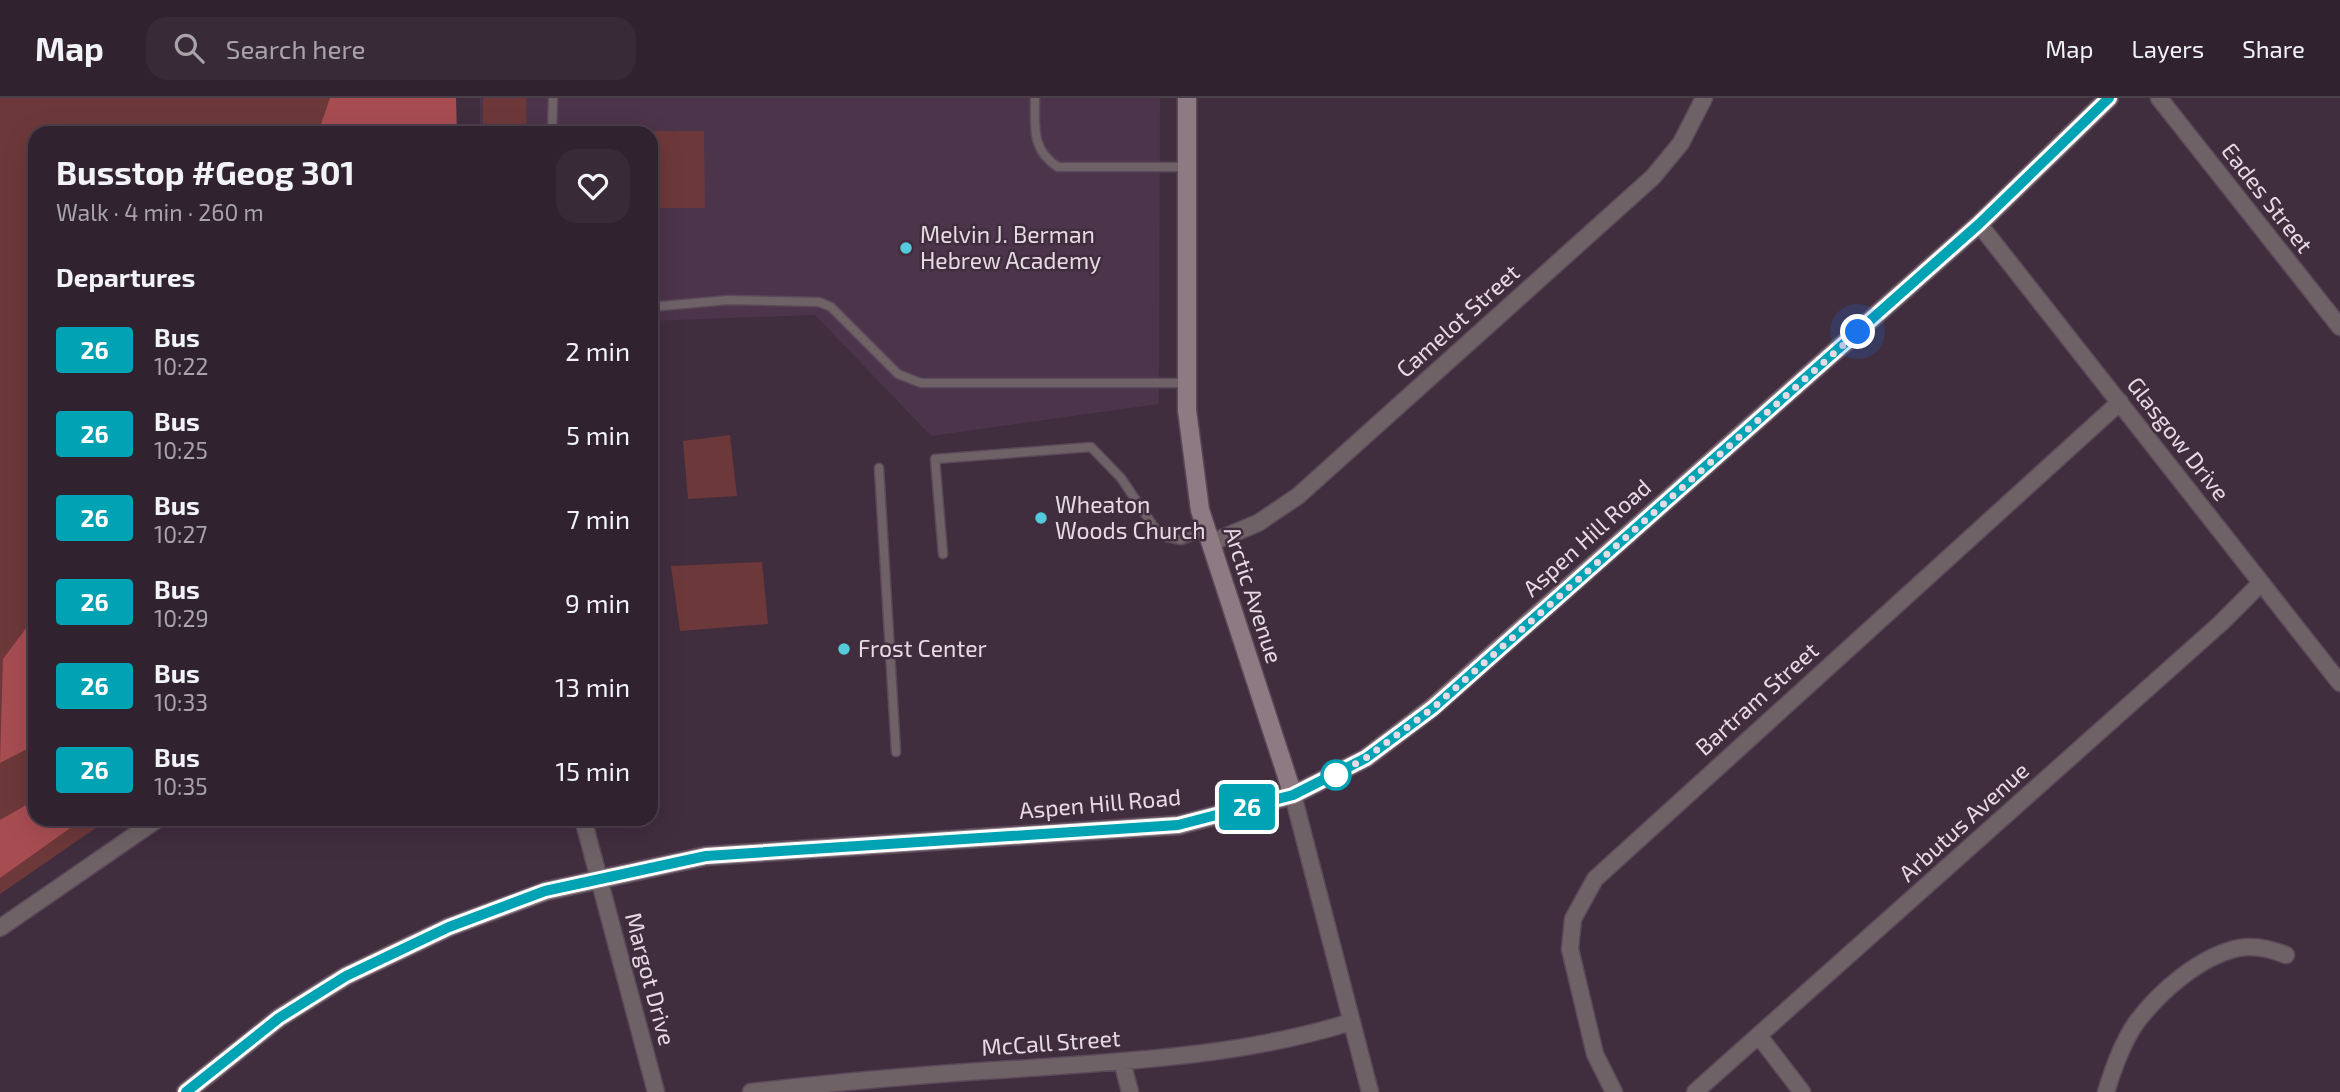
<!DOCTYPE html>
<meta charset="utf-8">
<style>
body{margin:0;font-family:"Exo 2",sans-serif;background:#382a36;color:#f1f3f6;height:100vh;display:flex;flex-direction:column;font-size:26px;white-space:nowrap}
*{box-sizing:border-box;margin:0}
p{font-size:23px;color:#a8a4aa}
.icon{flex:none;width:38px;height:38px;fill:none;stroke:currentColor;stroke-width:2;stroke-linecap:round;stroke-linejoin:round}
.map{position:relative;flex:1;overflow:hidden}
.drawer{position:absolute;left:28px;top:28px;width:630px;height:700px;display:flex;flex-direction:column;background:#30222e;border-radius:21px;box-shadow:0 7px 28px #0002,0 0 0 2px #4b3f4a}
.drawer>*{flex:none}
.badge{padding:0 14px;border-radius:5px;font-size:24px;line-height:46px}
.you{position:absolute;width:35px;height:35px;margin:-18px;border:5px solid #fff;border-radius:50%;background:#1a73e8;box-shadow:0 0 0 10px #1a73e833}
.map>.badge{position:absolute;translate:-50% -50%;box-shadow:0 0 0 4px #fff}
h2{padding:0 28px;font-size:26px;line-height:63px}
.round{display:grid;place-items:center;flex:none;width:74px;height:74px;border-radius:21px;background:#382a36}
.headline{display:flex;align-items:center;justify-content:space-between;height:119px;padding:0 28px}
h1{font-size:33px;font-weight:700;line-height:52px}
ul{padding:0;list-style:none}
li{display:flex;align-items:center;gap:21px;height:84px;padding:0 28px}
li div{flex:1}
li b{display:block;font-size:26px}
li em{font-style:normal}
li .badge{min-width:77px;font-weight:700;text-align:center}
header{display:flex;align-items:center;gap:42px;box-sizing:border-box;height:98px;padding:0 35px;background:#30222e;border-bottom:2px solid #4b3f4a}
header strong{font-size:33px}
nav{display:flex;gap:38px;margin-inline-start:auto;font-size:24px}
.search{width:490px;height:63px;background:#382a36;display:flex;align-items:center;gap:18px;box-sizing:border-box;padding:0 24px;border-radius:21px;color:#a8a4aa;font-size:26px}
.map>svg:first-child{display:block}
.built{fill:#4c344a}
.green{fill:#6d383a}
.forest{fill:#a74d52}
.lines{fill:none;stroke-linecap:round;stroke-linejoin:round}
.lane-casing{stroke:#5b4959;stroke-width:11}
.street-casing{stroke:#5b4959;stroke-width:19}
.secondary-casing{stroke:#5b4959;stroke-width:21}
.lane{stroke:#6e6266;stroke-width:8}
.street{stroke:#6e6266;stroke-width:16}
.secondary{stroke:#8e7a82;stroke-width:18}
.line-casing{stroke:#fff;stroke-width:16}
.line{stroke:#00a3b4;stroke-width:10}
.walk{stroke:#e6dae5;stroke-width:7;stroke-dasharray:0 12.6}
.poi-dot{fill:#53cbda;stroke:#402d3e;stroke-width:2.5}
.stop-dot{fill:#fff;stroke:#00a3b4;stroke-width:3.5}
.labels{text-anchor:middle;stroke-width:5;stroke-linejoin:round;paint-order:stroke}
.street-label{font-size:23px;fill:#e6dae5;stroke:#402d3e}
.poi-label{font-size:23px;fill:#e6dae5;stroke:#402d3e;text-anchor:start}
</style>
<header>
<strong>Map</strong>
<div class="search"><svg class="icon" aria-label="search" viewBox="0 0 24 24"><circle cx="10" cy="10" r="6"/><path d="M15 15l6 6"/></svg>Search here</div>
<nav><a>Map</a><a>Layers</a><a>Share</a></nav>
</header>
<div class="map">
<svg width="2340" height="994" viewBox="0 0 2340 994">
<rect width="100%" height="100%" fill="#402d3e"/>
<path class="built" d="M480,0h680l-1,306 -228,32 -116,-121 -164,6v-188h-171z"/>
<path class="green" d="M0,0h442l3,35h-410v686h74l-109,75z
M483,0h43v35h-43z
M645,33h59l1,77h-54v-75z
M730,337l7,61 -49,3 -5,-58z
M762,464l6,62 -88,7 -9,-65z"/>
<path class="forest" d="M330,0h126l1,35h-139z
M35,518v143l-6,-11 -29,15 3,-104z
M35,702v19h48l-83,59v-58z"/>
<g class="lines">
<defs>
<path id="lane" d="M1035,0c0,29 -4,52 23,69h128
M552,35l1,-35
M651,209l77,-7 91,2 12,5 67,67 23,9h266
M879,370l17,284
M943,456l-8,-95 156,-12 30,31 33,49 13,10 14,3 25,-9"/>
<path id="street" d="M2159,0l181,229
M1979,126l361,459
M1210,445l48,-20 40,-27 355,-319 28,-34 23,-45
M1293,697l77,297
M583,721l73,273
M0,830l158,-109
M1759,938l43,56
M1122,963l8,31
M751,994c88,-10 176,-18 264,-23 114,-8 227,-13 336,-47
M1614,994l-19,-38 -25,-105 3,-30 22,-40 525,-477
M1695,994l526,-469 40,-40
M2106,994c7,-23 16,-49 30,-69 23,-31 64,-67 103,-75 16,-3 32,1 47,7"/>
<path id="secondary" d="M1187,0v312l13,100 93,285
M186,994l93,-74 67,-42 103,-49 97,-36 160,-35 473,-31 114,-30 73,-37 66,-50 547,-484 130,-126"/>
</defs>
<use href="#lane" class="lane-casing"/>
<use href="#street" class="street-casing"/>
<use href="#secondary" class="secondary-casing"/>
<use href="#lane" class="lane"/>
<use href="#street" class="street"/>
<use href="#secondary" class="secondary"/>
</g>
<g class="lines">
<defs>
<path id="line" d="M186,994l93,-74 67,-42 103,-49 96,-36 161,-35 472,-31 115,-30 73,-37 67,-50 546,-484 130,-126"/>
</defs>
<use href="#line" class="line-casing"/>
<use href="#line" class="line"/>
<path class="walk" d="M1336,677l-7,3 37,-20 67,-50 425,-376"/>
</g>
<g class="poi-dot">
<circle cx="906" cy="150" r="7"/>
<circle cx="1041" cy="420" r="7"/>
<circle cx="844" cy="551" r="7"/>
</g>
<circle class="stop-dot" cx="1336" cy="677" r="14"/>
<g class="labels">
<g class="street-label">
<text transform="translate(2267 100) rotate(52)" y="8">Eades Street</text>
<text transform="translate(1458 223) rotate(-42)" y="8">Camelot Street</text>
<text transform="translate(2178 341) rotate(52)" y="8">Glasgow Drive</text>
<text transform="translate(1587 440) rotate(-42)" y="8">Aspen Hill Road</text>
<text transform="translate(1253 497) rotate(72)" y="8">Arctic Avenue</text>
<text transform="translate(1757 601) rotate(-42)" y="8">Bartram Street</text>
<text transform="translate(1100 706) rotate(-5)" y="8">Aspen Hill Road</text>
<text transform="translate(1964 724) rotate(-42)" y="8">Arbutus Avenue</text>
<text transform="translate(650 881) rotate(75)" y="8">Margot Drive</text>
<text transform="translate(1051 945) rotate(-4)" y="8">McCall Street</text>
</g>
<g class="poi-label">
<text x="920" y="145">Melvin J. Berman<tspan x="920" dy="26">Hebrew Academy</tspan></text>
<text x="1055" y="415">Wheaton<tspan x="1055" dy="26">Woods Church</tspan></text>
<text x="858" y="559">Frost Center</text>
</g>
</g>
</svg>
<div class="you" style="left:1858px;top:234px"></div>
<b class="badge" style="left:1247px;top:709px;background:#00a3b4;color:#fff">26</b>
<section class="drawer">
<div class="headline"><div><h1>Busstop #Geog 301</h1><p>Walk · 4 min · 260 m</p></div><a class="round"><svg class="icon" aria-label="heart" viewBox="0 0 24 24"><path d="M12 20l-8-8c-3-5 5-10 8-4 3-6 11-1 8 4z"/></svg></a></div>
<h2>Departures</h2>
<ul>
<li><span class="badge" style="background:#00a3b4;color:#fff">26</span><div><b>Bus</b><p>10:22</p></div><em>2 min</em></li>
<li><span class="badge" style="background:#00a3b4;color:#fff">26</span><div><b>Bus</b><p>10:25</p></div><em>5 min</em></li>
<li><span class="badge" style="background:#00a3b4;color:#fff">26</span><div><b>Bus</b><p>10:27</p></div><em>7 min</em></li>
<li><span class="badge" style="background:#00a3b4;color:#fff">26</span><div><b>Bus</b><p>10:29</p></div><em>9 min</em></li>
<li><span class="badge" style="background:#00a3b4;color:#fff">26</span><div><b>Bus</b><p>10:33</p></div><em>13 min</em></li>
<li><span class="badge" style="background:#00a3b4;color:#fff">26</span><div><b>Bus</b><p>10:35</p></div><em>15 min</em></li>
</ul>
</section>
</div>
